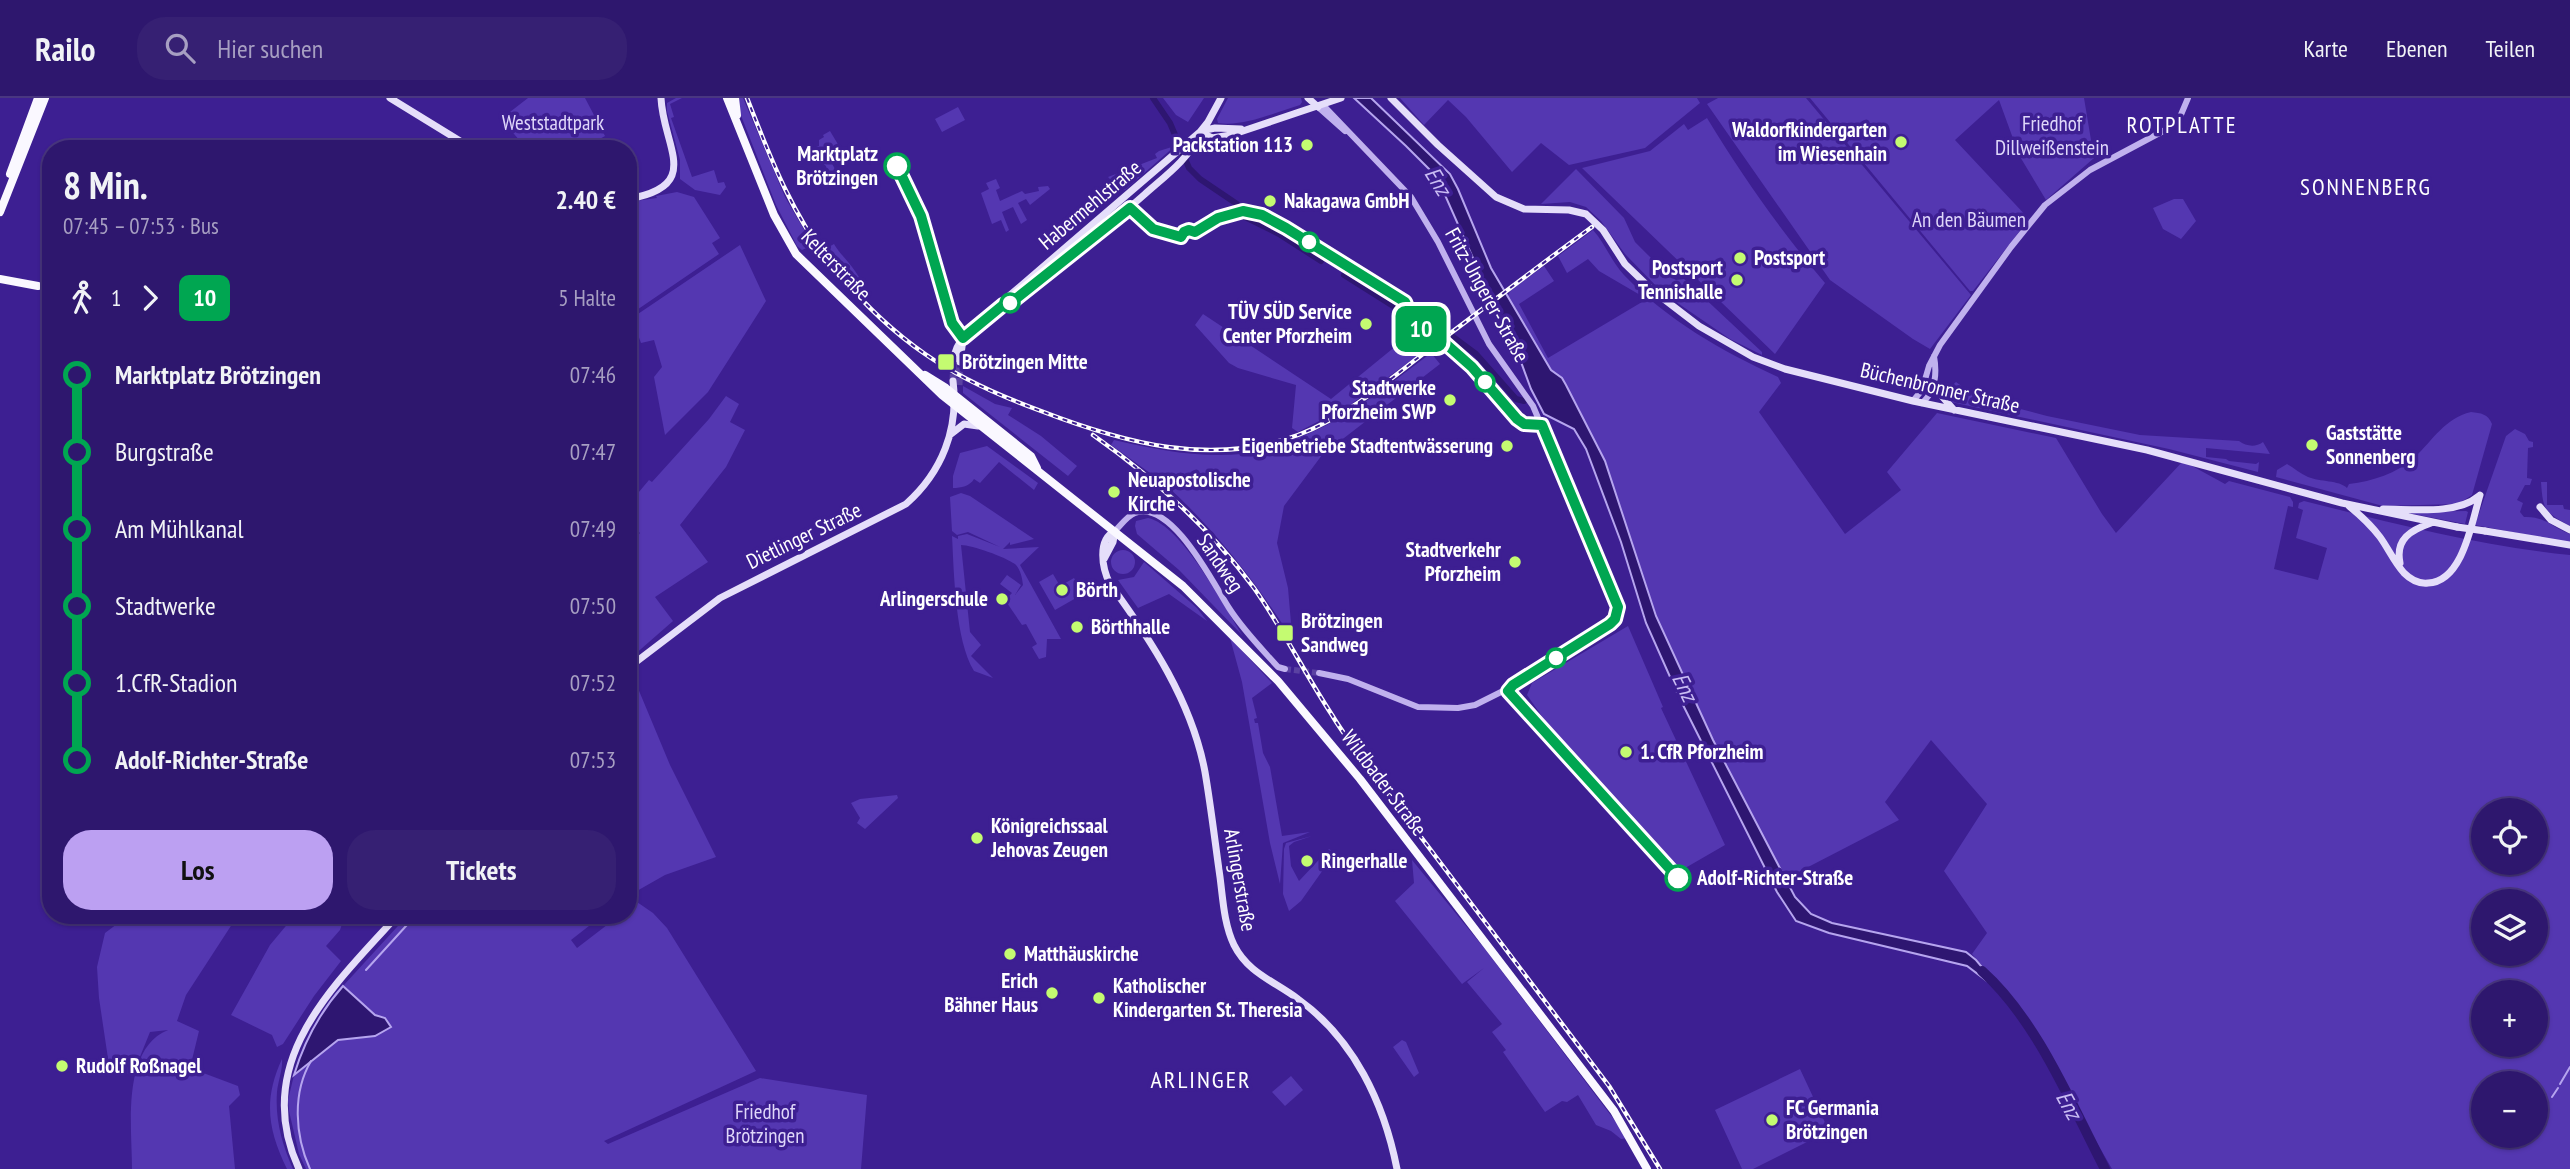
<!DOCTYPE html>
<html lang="de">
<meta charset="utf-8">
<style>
body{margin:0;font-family:"PT Sans Narrow",sans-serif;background:#362073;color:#f1f3f6;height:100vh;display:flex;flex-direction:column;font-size:26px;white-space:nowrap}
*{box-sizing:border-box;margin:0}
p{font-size:23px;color:#a79fc2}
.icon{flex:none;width:38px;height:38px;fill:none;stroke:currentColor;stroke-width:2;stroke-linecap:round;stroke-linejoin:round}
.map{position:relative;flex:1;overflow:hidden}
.side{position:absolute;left:42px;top:42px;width:595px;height:784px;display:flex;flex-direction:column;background:#2e176e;border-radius:28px;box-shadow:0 2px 5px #0004,0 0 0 2px #493681}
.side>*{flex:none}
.badge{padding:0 14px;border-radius:10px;font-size:24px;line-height:46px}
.controls{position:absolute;left:2471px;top:700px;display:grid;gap:14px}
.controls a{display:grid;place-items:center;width:77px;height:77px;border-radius:50%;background:#2e176e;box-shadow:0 2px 5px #0004,0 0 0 2px #493681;font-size:35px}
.map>.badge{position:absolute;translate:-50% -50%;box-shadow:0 0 0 4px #fff}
.legs{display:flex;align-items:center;gap:10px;height:77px;padding:0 21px;font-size:23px}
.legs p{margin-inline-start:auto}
.head{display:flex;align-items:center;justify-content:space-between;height:119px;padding:0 21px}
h1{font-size:38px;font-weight:800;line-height:52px}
.button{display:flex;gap:14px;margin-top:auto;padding:14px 21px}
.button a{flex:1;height:80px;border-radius:28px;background:#bca0f2;color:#111;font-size:28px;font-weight:800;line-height:80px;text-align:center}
.button a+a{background:#362073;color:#f1f3f6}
ul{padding:0 21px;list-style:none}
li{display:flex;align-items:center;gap:24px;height:77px;font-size:26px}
li i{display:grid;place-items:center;width:10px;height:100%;margin:0 9px;background:currentColor}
li i::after{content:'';width:18px;height:18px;margin:-9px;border:5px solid;border-radius:50%;background:#2e176e}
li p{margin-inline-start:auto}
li:first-child i{background:linear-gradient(#0000 50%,currentColor 0)}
li:last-child i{background:linear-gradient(currentColor 50%,#0000 0)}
header{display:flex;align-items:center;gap:42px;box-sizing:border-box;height:98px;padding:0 35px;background:#2e176e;border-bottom:2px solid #493681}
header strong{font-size:33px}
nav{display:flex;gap:38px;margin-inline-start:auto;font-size:24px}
.search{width:490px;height:63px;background:#362073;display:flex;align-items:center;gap:18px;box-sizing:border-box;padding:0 24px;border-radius:28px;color:#a79fc2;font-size:26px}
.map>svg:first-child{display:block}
.green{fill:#5437b1;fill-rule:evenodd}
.water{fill:#2e1671;stroke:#b6a5ef;stroke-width:2}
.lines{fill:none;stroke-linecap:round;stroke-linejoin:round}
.stream{stroke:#b6a5ef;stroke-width:2}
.canal{stroke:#2e1671;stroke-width:6}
.river{stroke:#2e1671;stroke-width:10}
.tertiary-tunnel{stroke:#5a41a2;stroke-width:6;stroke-dasharray:6 3;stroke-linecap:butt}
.secondary-tunnel{stroke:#5a41a2;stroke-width:7;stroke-dasharray:7 3.5;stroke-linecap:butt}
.tertiary{stroke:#c0b1ee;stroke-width:6}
.secondary{stroke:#e5defa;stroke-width:7}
.primary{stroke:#faf8ff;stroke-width:8}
.rail-casing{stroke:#fff;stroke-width:4.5}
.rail{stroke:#3d1f92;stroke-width:2;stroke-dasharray:5;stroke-linecap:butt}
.secondary-bridge{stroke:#e5defa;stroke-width:7}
.line-1-casing{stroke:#fff;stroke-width:16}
.line-1{stroke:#00a651;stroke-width:10}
.poi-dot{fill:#c4fb71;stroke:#3d1f92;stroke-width:2.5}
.stop-1-dot{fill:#fff;stroke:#00a651;stroke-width:3.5}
.labels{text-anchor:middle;stroke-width:7;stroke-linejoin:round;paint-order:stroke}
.park-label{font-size:21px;fill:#dfd7fa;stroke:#3d1f92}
.poi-label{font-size:21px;font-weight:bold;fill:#fff;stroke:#3d1f92;text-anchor:start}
.stop-label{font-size:21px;font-weight:bold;fill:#fff;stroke:#3d1f92;text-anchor:end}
.street-label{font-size:21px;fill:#fff;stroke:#3d1f92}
.neighbourhood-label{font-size:23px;letter-spacing:2px;fill:#fff;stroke:#3d1f92}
.water-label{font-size:23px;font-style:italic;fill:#cabdf4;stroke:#3d1f92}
.quarter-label{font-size:24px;letter-spacing:2px;fill:#fff;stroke:#3d1f92}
</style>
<header>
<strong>Railo</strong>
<div class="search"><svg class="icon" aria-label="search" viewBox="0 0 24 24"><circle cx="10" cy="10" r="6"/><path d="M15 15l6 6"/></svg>Hier suchen</div>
<nav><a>Karte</a><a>Ebenen</a><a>Teilen</a></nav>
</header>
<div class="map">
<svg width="2570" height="1071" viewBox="0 0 2570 1071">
<rect width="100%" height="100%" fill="#3d1f92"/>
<path class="green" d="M528,0h57l20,38 -23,13h-55l-26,-30z
M676,0h6l-12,6 4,13 -3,1 21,59 22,-7 4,13 6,-1 2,5 -6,8 -25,-5 -15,-11v-19l-13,-49v-8z
M739,0h4l42,99 28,48 -11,5 -5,-4 -21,-41 -36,-92z
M1163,0h41l-16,24 -12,-7z
M1228,0h73l1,4 -2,3c-24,7 -56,22 -82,18l-1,-4z
M1400,0h297l3,5 -55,45 -76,17 -28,-22 -29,29 -46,-55 -18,-17 -24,25z
M1718,0h88l165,197 -41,54 -17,-10 -83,-59 -123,-176z
M1810,0h274l10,60 -48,42 -27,-45 -20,-55 -44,40 74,79 -56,72h-3z
M958,9l7,13 -23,12 -7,-13z
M1707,20c36,59 73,112 118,165l-50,71 -193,-186 68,-17 34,-27 4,6z
M830,33l9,15 -13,7 9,16 -2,5 3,8 -9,4 -2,-5 2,-7 -1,-8 -5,-4 1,-9 -6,-6 3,-1v-6l5,-3 -1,-2z
M1175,48l-50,44 -7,-3 -10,-10 49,-19 -2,-4 4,-3z
M1576,71l48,49 11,24 34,34 7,4 8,-1 78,73v3l-32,-16 -67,-46 -38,-39 -24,-33 -15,-14 -16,-5 -29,2z
M996,81l4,9 -4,2 4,11 22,-10 3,3 14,-3 -1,-4 10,-1 2,3 -20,16 -4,-6 -8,4 9,17 -6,4 -8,-17 -11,5 7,18 -3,2 -5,-12 -9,4 -11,-31 8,-4 -3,-6z
M677,94l17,5 26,41 -8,5 7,11 -91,62v-114l29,-4 -1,-2z
M2174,101h9l13,22 -15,18 -18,-10 -10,-21z
M1593,132c12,13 18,31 31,45 43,45 98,76 154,102l3,6 -22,29 86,122 56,-44 -14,-18 50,-59 119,25 46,76 14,19 67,-72 42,23 4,-3 61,16 3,5v5l-5,-1 -14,63 44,11 9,-32 -31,-10 7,-28 -5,-2 1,-5 5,-2c88,22 176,45 266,54v614h-458l-79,-138 -20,-31 -41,-46 15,-21 -43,-62 43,-67 -56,-64 -46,62 14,18 -114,59 -72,-139 -57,-124 -51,-155 -43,-83 -11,-8 -44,-73 4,-7 33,-24 10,15 -35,23 29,54 99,-59 -48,-28 -11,-12 -21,14 -9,-17zM2483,712h53v53h-53zM2483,803h53v53h-53zM2483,894h53v53h-53zM2483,985h53v53h-53z
M834,146c6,10 15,18 21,27 5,7 7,13 12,20l-2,2 -38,-45z
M740,147l26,56 -58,91 -43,43 -11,-58 8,-10 -8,-27 -13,3 -9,-25z
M1203,216l128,85 82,-67 15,16 -78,57 -52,27 -6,-4 4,-43 -58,-17 -9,-5 -34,-38z
M1431,255l9,11 -118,91 -38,51 -7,37 11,45 3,35 -6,5c-33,-51 -72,-100 -117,-141 -18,-15 -38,-28 -57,-42l3,-5c53,12 103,22 157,9v-3c61,-14 111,-56 160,-93z
M1956,284l11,8 23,11 57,15 93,19 99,6c7,5 16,7 24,1l7,12 -64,-6v9l20,2 3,2 27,3 3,-2 -1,10 -89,-23 -218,-47 -8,-8z
M963,288l32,18 17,4 -4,7 33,21 36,30 -9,10 -105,-83z
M726,298l13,8 -9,18 15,8 -19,37 -46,58 28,37 -53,35 18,24 -40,35 -5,-6v-105l12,-12 -12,-11v-17l21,-25 3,2 57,-63z
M2471,314c10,1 17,2 21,12l-20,71 -14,9 -75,2 -107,-29 1,-7 10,-6c7,4 14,10 21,13 12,5 31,3 39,11l2,-4c24,-3 47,-10 66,-27 18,-17 30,-39 56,-45z
M2515,331l10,5 4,7 4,1v5l-5,1 -1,30 5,1 -2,6h-5l-8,15 6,3 -3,9 4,5c21,-1 27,10 46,17v9l-95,-18 31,-89z
M987,348l51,37 -4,7 -35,-28 -19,21 -6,-4c-4,7 -13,9 -21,9v-12l7,-23z
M2541,384h6v23h16l1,4 6,1v16c-25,-14 -27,-15 -29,-44z
M961,395l9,3 64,43 -24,6v-3l-7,7 36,-2 -19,18 41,74h-14l-1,18 -7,2 -7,-12 5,-3 -11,-20 -4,1 -17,-25 7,-7 -12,-9 7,-9 14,10 -6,10 8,-10c-1,-7 -2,-15 -8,-21 -10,-7 -43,-19 -54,-19l9,87 11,13 -10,11 22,22 -19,-7c-19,-31 -20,-99 -22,-135l6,3v-3l9,-2 33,13 -32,-15 -11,3 -5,-4 -2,-34z
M2466,413l2,1 -3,12 -62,-12z
M1148,420c34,7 76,89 95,118l-64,-66 -42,-36 -2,-8 1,-5z
M1111 464a12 12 0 1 1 24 0a12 12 0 1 1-24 0Z
M1144,464l53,46 10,13 -38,-27 -31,14 -20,-28 16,-3z
M1053,476l7,12 14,-8 9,16 -28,16 -16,-28z
M1628,528l35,81 -2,1 64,137 -45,26 -117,-125 -36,-51 5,-12z
M1230,540l42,45 -20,15 5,20 -3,1 1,4h3l5,30 7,14 12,69 28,-4 -27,11 -3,41 -10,-41 -28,-161z
M632,576l38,91 46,92 -51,18 -37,21v-218z
M897,697l1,3 -33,31 -8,-6 3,-5 -9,-15 9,-4z
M1312,738l-18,6 -5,4 2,20 8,15 30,-32 6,4 -34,48 -12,10 -6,-17 1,-45 2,-6z
M1412,762l73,89 143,189 -7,1 -10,-8 -15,-6 -18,-30 -11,7 -5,-1 -17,11 -42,-60 3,-2 -14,-18 10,-8 -35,-42 17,-14 -22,16 -67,-83 19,-18z
M637,804l16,11 14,15 89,143 -152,70 4,3 152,-66 107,17 -6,74h-555l-7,-15 -10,-43 -1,-11 6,-25 44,-35 37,-4 16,-9 -6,-9 -10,-3 -32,-29 65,-71h195l-32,25 6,8 43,-33h8v-6z
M129,817h109l-52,80 -9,26 22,10 -9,37 48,18 2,9 -11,11 6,63h-103c0,-41 -11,-120 36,-139l-18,2 -17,42 -23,-2 -11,-74 -2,-31 8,-34z
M295,817h50l-5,15 -14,16 15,15 -27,35 -31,48 -6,3 -5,-12 -41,-20 39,-70z
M1402,942l4,2 13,31 -5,4 -21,-30z
M282,961c1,10 -4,22 -5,33 -2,28 5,52 16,77h-6c-19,-39 -24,-69 -5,-110z
M1800,971l29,62 -76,38h-11l-27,-59z
M1291,978l12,14 -18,16 -13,-14z"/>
<path class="water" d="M1354,0h17l79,76 8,15 33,79 60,102 11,8 4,7 39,76 51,155 57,124 82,157 16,17 21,9 134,29 10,8 16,19 -5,2 -20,-15 -138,-33 -33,-12 -19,-29 -98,-195 -33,-74 -25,-81 -35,-93 -12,-20 -30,-15 -13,-25 -20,-54 -22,-41 -48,-108 -11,-16 -24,-24z
M343,888l32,29 10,3 6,9 -16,9 -37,4 -44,35c10,-33 26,-63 49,-89z"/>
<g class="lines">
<path class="stream" d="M628,604l10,-11
M366,872l50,-55
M2560,986l10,-17
M2552,999l6,-9
M310,1071c-15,-33 -18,-76 1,-108"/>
<path class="canal" d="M1153,0l17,25 19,45 11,11 37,25
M1243,118l36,18 42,27
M1344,177l57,36
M1413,220l28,10 35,26 40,45 8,2"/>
<path class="river" d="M1982,873c55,49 89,133 123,198"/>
<path class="tertiary-tunnel" d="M1285,571l34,4"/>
<path class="secondary-tunnel" d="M953,283l1,-22
M959,287l1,-23"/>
<path class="tertiary" d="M1318,9l27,24
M1913,303l9,-11 7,-24 11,-21 71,-98 34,-42 45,-35 77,-41 13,-12 8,-19
M1922,305c14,-12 15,-30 12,-47
M1115,433c6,-6 12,-15 20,-18 37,-14 79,72 94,95 14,22 32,40 49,59l7,2
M1319,575l29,6 70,28 40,1 17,-3 34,-17 101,-64 5,-5 3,-12 -85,-201 -44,-62 -51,-102 -27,-45 -88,-92"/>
<path class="secondary" d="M390,0l83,51
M1308,0l10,9
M1391,0l47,47 58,52 28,12 45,1 17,4 17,16 22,34 27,26 47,36 54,31 32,12 128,32 234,49 195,53 115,24
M1201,33l14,-3 26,1
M1200,34l12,6 19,-3 110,-37
M628,101c76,-13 35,-52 33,-101
M1003,207l8,-2c45,-36 91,-71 134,-109 19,-17 44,-35 54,-59
M954,261c2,-28 40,-42 55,-63l191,-164 8,-10 13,-24
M960,264l3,-23
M1933,288l21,24
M951,336l13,-10 14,2
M2349,408c11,9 22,19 31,31 8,11 14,25 24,36 6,6 15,11 24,10 35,-1 44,-62 52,-88
M2540,409l11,13 19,10
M2383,411c29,0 74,6 96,-13
M1115,433c-18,9 -13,37 -5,53 41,56 82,118 95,188 6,35 10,70 15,105 3,23 4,47 14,68 14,28 40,36 64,54 56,40 86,104 99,170
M2485,433l85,14
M1104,461l9,-17 2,-11
M2400,465c-5,-24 11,-33 31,-40
M628,570l92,-70 186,-94c36,-32 53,-75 47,-123
M299,1071c-49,-106 33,-182 99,-254"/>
<path class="primary" d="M727,0l47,117 22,39 146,141 241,191 95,95 82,98 254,332 33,58
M735,0l2,17
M10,76l28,-76
M0,114l45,-114
M0,181l38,7
M925,277l21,13 85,68 6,12"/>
<defs>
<path id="rail" d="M747,0c24,62 48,124 92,176 25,30 54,58 86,80 36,25 75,42 116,57 83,32 170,56 257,24 49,-19 89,-53 130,-85 55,-41 109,-83 164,-123
M1093,337c61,43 116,92 161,153 29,41 51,86 78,127 10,17 22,32 33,48l244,323 51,83"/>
</defs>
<use href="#rail" class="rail-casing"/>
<use href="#rail" class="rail"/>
<path class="secondary-bridge" d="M2457,429l28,4"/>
</g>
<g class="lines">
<defs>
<path id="line-1" d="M897,68l24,50 31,107 11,15 40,-33 10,-4 117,-93 23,21 28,8 3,-5 5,-2 6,2 23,-14 25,-7 19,4 24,13 119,74 9,22 32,20 26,23 45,52 7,5 18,1 76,182 -3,12 -5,5 -97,61 -5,6 170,187"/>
</defs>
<use href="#line-1" class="line-1-casing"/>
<use href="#line-1" class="line-1"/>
</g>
<g class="poi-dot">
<circle cx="1901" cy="44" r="7"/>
<circle cx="1307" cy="47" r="7"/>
<circle cx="1270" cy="103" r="7"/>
<circle cx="1740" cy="160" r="7"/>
<circle cx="1737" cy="182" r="7"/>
<circle cx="1366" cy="226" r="7"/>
<rect x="937" y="255" width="18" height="18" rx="3.5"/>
<circle cx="1450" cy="302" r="7"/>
<circle cx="2312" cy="347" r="7"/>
<circle cx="1507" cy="348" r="7"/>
<circle cx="1114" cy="394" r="7"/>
<circle cx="1515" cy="464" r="7"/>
<circle cx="1062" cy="492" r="7"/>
<circle cx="1002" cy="501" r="7"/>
<circle cx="1077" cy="529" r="7"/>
<rect x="1276" y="526" width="18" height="18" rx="3.5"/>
<circle cx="1626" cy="654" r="7"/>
<circle cx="977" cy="740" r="7"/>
<circle cx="1307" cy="763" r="7"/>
<circle cx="1010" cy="856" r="7"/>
<circle cx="1052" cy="895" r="7"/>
<circle cx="1099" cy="900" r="7"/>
<circle cx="62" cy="968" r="7"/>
<circle cx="1772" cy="1022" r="7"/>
</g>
<g class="stop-1-dot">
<circle cx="897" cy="68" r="12"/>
<circle cx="1309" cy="144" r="9"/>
<circle cx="1010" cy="205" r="9"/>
<circle cx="1485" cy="284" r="9"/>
<circle cx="1556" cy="560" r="9"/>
<circle cx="1678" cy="780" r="12"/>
</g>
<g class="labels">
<g class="park-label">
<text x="553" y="32">Weststadtpark</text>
<text x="2052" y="33">Friedhof<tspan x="2052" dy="24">Dillweißenstein</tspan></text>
<text x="1969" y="129">An den Bäumen</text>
<text x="765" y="1021">Friedhof<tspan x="765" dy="24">Brötzingen</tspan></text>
</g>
<g class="poi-label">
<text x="1887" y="39" text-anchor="end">Waldorfkindergarten<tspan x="1887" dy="24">im Wiesenhain</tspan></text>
<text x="1293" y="54" text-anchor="end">Packstation 113</text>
<text x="1284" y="110">Nakagawa GmbH</text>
<text x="1754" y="167">Postsport</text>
<text x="1723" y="177" text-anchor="end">Postsport<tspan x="1723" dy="24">Tennishalle</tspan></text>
<text x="1352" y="221" text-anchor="end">TÜV SÜD Service<tspan x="1352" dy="24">Center Pforzheim</tspan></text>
<text x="962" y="271">Brötzingen Mitte</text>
<text x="1436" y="297" text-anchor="end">Stadtwerke<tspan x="1436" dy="24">Pforzheim SWP</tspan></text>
<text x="2326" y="342">Gaststätte<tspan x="2326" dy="24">Sonnenberg</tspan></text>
<text x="1493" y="355" text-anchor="end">Eigenbetriebe Stadtentwässerung</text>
<text x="1128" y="389">Neuapostolische<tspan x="1128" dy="24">Kirche</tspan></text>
<text x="1501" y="459" text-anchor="end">Stadtverkehr<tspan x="1501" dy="24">Pforzheim</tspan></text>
<text x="1076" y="499">Börth</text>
<text x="988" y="508" text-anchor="end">Arlingerschule</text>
<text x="1301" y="530">Brötzingen<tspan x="1301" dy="24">Sandweg</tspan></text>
<text x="1091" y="536">Börthhalle</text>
<text x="1640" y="661">1. CfR Pforzheim</text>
<text x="991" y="735">Königreichssaal<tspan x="991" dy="24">Jehovas Zeugen</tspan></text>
<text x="1321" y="770">Ringerhalle</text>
<text x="1024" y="863">Matthäuskirche</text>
<text x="1038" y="890" text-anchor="end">Erich<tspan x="1038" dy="24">Bähner Haus</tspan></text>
<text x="1113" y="895">Katholischer<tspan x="1113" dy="24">Kindergarten St. Theresia</tspan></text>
<text x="76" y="975">Rudolf Roßnagel</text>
<text x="1786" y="1017">FC Germania<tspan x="1786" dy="24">Brötzingen</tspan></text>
</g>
<g class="stop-label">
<text x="878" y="63">Marktplatz<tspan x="878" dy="24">Brötzingen</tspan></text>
<text x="1697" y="787" text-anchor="start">Adolf-Richter-Straße</text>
</g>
<g class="street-label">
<text transform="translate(1090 107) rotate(-40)" y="7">Habermehlstraße</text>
<text transform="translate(836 167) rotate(46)" y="7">Kelterstraße</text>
<text transform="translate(1487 197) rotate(61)" y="7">Fritz-Ungerer-Straße</text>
<text transform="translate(1940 290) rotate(13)" y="7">Büchenbronner Straße</text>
<text transform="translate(804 438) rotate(-26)" y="7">Dietlinger Straße</text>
<text transform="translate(1220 465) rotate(56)" y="7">Sandweg</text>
<text transform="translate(1384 685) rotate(53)" y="7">Wildbader Straße</text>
<text transform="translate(1240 782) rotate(80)" y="7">Arlingerstraße</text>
</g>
<g class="neighbourhood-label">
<text x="2182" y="35">ROTPLATTE</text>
<text x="2366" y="97">SONNENBERG</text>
</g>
<g class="water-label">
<text transform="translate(1438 83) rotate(58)" y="8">Enz</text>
<text transform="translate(1685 589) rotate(64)" y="8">Enz</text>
<text transform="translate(2069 1007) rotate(61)" y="8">Enz</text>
</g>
<g class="quarter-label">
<text x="1201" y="990">ARLINGER</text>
</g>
</g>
</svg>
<div class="controls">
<a><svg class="icon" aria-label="locate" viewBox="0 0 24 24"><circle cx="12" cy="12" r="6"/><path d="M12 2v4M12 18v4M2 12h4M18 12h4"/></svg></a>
<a><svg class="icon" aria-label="layers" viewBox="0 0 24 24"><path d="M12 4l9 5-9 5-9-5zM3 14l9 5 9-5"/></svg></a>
<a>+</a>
<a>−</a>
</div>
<b class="badge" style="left:1421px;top:231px;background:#00a651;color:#fff">10</b>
<section class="side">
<div class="head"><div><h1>8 Min.</h1><p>07:45 – 07:53 · Bus</p></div><b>2.40 €</b></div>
<div class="legs"><svg class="icon" aria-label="walk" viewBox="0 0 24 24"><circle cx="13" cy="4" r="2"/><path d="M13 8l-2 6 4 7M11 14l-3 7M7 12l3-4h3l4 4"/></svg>1<svg class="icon" aria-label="forward" viewBox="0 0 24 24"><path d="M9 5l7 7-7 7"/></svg><b class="badge" style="background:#00a651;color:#fff">10</b><p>5 Halte</p></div>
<ul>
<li><i style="color:#00a651"></i><b>Marktplatz Brötzingen</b><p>07:46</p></li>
<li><i style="color:#00a651"></i><span>Burgstraße</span><p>07:47</p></li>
<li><i style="color:#00a651"></i><span>Am Mühlkanal</span><p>07:49</p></li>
<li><i style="color:#00a651"></i><span>Stadtwerke</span><p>07:50</p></li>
<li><i style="color:#00a651"></i><span>1.CfR-Stadion</span><p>07:52</p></li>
<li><i style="color:#00a651"></i><b>Adolf-Richter-Straße</b><p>07:53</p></li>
</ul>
<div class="button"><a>Los</a><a>Tickets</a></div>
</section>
</div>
